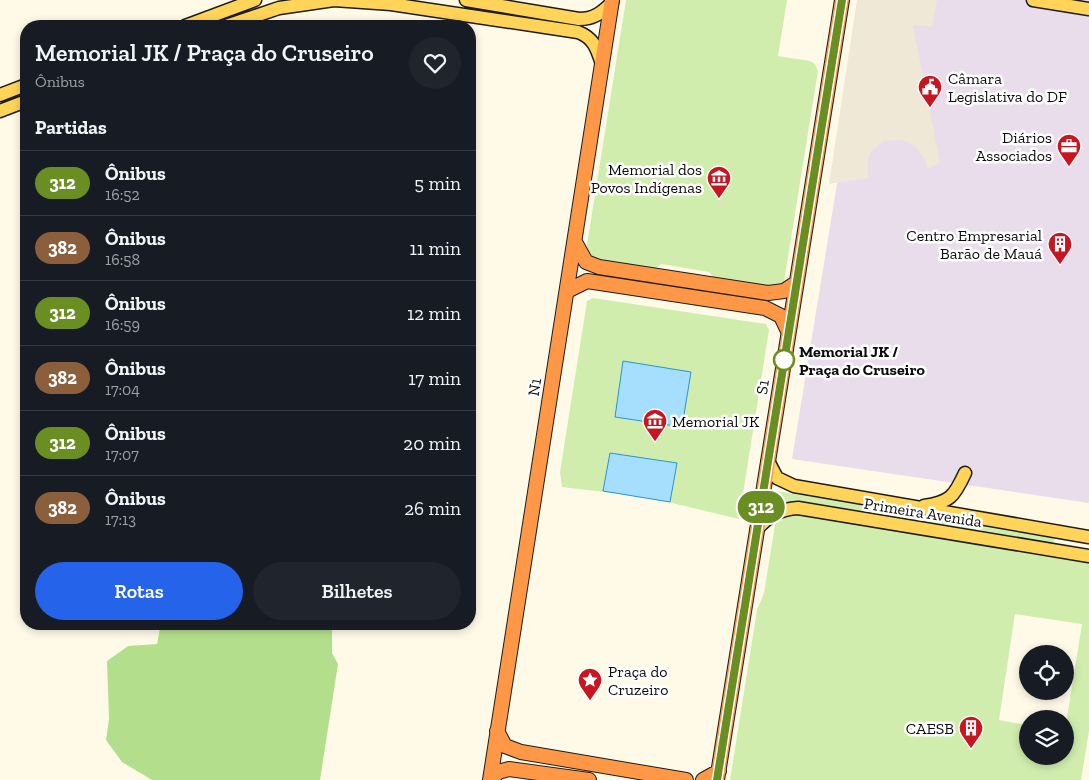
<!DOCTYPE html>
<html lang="pt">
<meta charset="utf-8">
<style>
body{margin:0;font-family:"Zilla Slab",serif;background:#20242c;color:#f1f3f6;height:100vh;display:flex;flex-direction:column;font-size:19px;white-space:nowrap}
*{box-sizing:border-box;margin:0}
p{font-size:16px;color:#9ea1a6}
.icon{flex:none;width:28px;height:28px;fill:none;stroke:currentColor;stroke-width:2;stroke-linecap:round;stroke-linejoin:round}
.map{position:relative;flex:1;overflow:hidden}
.details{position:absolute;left:20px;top:20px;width:456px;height:610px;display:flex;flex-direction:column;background:#171b24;border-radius:20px;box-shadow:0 2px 8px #0003}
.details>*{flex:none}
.badge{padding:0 10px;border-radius:16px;font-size:18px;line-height:32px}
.buttons{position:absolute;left:1019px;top:645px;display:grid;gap:10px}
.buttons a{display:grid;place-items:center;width:55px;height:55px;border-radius:50%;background:#171b24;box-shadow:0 2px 8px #0003;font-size:25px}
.map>.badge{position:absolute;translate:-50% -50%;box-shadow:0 0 0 2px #fff}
h2{padding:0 15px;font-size:19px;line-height:45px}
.round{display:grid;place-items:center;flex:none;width:52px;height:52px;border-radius:26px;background:#20242c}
.overview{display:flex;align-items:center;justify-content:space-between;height:85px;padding:0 15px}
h1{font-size:24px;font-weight:600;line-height:38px}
.button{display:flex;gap:10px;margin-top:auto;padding:10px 15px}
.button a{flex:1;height:58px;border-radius:30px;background:#2563eb;color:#fff;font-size:20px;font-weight:600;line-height:58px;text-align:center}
.button a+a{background:#20242c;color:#f1f3f6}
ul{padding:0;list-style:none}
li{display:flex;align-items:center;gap:15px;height:65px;padding:0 15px;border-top:1px solid #363941}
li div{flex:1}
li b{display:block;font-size:19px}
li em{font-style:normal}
li .badge{min-width:55px;font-weight:700;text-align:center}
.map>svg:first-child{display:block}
.industrial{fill:#e9ddeb}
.green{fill:#d0edae;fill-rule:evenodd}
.forest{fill:#b3df8c}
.plaza{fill:#efe8d7}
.water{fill:#a6defd;stroke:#2695db}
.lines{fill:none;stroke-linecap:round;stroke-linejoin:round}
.major-casing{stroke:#1c1c1c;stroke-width:15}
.highway-casing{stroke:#1c1c1c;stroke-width:16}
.major{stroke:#ffd458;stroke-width:12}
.highway{stroke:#ff9846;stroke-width:14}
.line-casing{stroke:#fff;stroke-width:11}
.line{stroke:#6b8e23;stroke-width:8}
.stop-dot{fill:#fff;stroke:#6b8e23;stroke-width:2.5}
.labels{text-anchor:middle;stroke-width:5;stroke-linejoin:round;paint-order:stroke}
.poi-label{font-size:16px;fill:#0b0b0b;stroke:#fff;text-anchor:end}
.stop-label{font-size:16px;font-weight:bold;fill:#0b0b0b;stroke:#fff;text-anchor:start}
.street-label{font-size:16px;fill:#0b0b0b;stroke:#fff}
</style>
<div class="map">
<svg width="1089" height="780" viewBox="0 0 1089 780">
<rect width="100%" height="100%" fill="#fffae8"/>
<path class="industrial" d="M867,0h222v503l-297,-44z"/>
<path class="green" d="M626,0h161l-9,56 32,5 5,3 3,7 -34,211 -3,4 -6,1 -61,-9 -5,-6 -48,-8 -6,5 -63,-10 -6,-8z
M593,298l173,26 3,6 -30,189 -92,-22 -85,-10 -2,-15 27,-171z
M776,491l279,45 -2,9 -279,-44z
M788,513l272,42 29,8v168l-8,49h-351l27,-170 7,-17 11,-68 2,-5zM1015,614l67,10 -17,106v26h-37l-1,-31 -28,-5z"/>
<path class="forest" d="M161,624h171v29l6,11 -18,116h-168l-30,-18 -16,-22 3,-21 -2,-58 21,-15 29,-2z"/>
<path class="plaza" d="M857,0h80l-5,27 -19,-2 27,138 -13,6 -2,-9 -9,-13 -14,-7 -17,1 -14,10 -4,11 1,16 -39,6z"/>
<path class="water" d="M623,361l68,11 -9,55 -67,-10z
M610,453l67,10 -7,39 -67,-11z"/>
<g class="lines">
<defs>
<path id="major" d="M466,0l113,19c15,0 22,-6 33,-16
M1033,0l56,9
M185,26l70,-26
M226,26l53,-18 55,-8 57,4 187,28c16,6 19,17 24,32
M0,95l26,-10
M0,111l26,-10
M768,461l9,17 17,8 295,51
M924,506c26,-4 30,-9 41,-33
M757,529c12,-13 23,-20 41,-21l291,48"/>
<path id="highway" d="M575,242l11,20 13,5 169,26 16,-2 12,-8
M567,291l20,-10 178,27 16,8 7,15
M497,731l8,15 16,6 165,28
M490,780l122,-780
M491,780l7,-8 11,-3 80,11
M703,780l16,-9
M717,780l125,-780"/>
</defs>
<use href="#major" class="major-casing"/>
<use href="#highway" class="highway-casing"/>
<use href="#major" class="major"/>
<use href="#highway" class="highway"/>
</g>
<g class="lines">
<defs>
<path id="line" d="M717,780l125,-780"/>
</defs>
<use href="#line" class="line-casing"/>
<use href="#line" class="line"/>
</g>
<defs>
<symbol id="civic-pin" viewBox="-11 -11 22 30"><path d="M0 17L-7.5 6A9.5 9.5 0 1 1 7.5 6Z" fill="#c81621" stroke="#fff"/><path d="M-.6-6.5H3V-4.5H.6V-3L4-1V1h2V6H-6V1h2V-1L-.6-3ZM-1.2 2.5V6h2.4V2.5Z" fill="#fff"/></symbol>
<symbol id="office-pin" viewBox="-11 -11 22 30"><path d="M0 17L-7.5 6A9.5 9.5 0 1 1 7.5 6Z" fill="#c81621" stroke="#fff"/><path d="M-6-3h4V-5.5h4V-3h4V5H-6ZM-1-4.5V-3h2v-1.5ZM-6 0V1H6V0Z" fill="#fff"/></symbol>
<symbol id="museum-pin" viewBox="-11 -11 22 30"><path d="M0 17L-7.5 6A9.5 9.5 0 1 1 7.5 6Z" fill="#c81621" stroke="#fff"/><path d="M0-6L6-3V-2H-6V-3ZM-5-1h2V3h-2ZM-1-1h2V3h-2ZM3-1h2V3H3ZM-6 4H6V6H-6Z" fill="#fff"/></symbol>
<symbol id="building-pin" viewBox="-11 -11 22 30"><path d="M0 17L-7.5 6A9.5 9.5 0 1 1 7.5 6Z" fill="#c81621" stroke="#fff"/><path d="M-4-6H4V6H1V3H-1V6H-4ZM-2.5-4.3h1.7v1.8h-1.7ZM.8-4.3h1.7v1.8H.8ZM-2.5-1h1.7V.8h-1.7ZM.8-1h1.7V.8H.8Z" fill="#fff"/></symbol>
<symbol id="sight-pin" viewBox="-11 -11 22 30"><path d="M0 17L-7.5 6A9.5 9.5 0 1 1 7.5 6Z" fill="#c81621" stroke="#fff"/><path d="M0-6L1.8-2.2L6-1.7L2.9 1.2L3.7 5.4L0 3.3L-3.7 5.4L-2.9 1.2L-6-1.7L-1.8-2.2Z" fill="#fff"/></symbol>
</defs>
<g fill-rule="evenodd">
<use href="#civic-pin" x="916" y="73" width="28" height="38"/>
<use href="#office-pin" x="1055" y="132" width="28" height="38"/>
<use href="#museum-pin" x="705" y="164" width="28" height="38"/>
<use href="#building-pin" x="1046" y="230" width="28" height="38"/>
<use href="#museum-pin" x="641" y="407" width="28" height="38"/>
<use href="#sight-pin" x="576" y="666" width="28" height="38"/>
<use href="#building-pin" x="957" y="714" width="28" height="38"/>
</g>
<circle class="stop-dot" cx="784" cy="360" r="10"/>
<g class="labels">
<g class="poi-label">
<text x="948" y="84" text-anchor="start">Câmara<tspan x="948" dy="18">Legislativa do DF</tspan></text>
<text x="1052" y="143">Diários<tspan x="1052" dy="18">Associados</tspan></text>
<text x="702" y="175">Memorial dos<tspan x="702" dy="18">Povos Indígenas</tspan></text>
<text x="1042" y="241">Centro Empresarial<tspan x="1042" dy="18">Barão de Mauá</tspan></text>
<text x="672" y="427" text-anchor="start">Memorial JK</text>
<text x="608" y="677" text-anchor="start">Praça do<tspan x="608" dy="18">Cruzeiro</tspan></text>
<text x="954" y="734">CAESB</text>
</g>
<g class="stop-label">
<text x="799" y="357">Memorial JK /<tspan x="799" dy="18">Praça do Cruseiro</tspan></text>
</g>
<g class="street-label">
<text transform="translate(534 387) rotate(-81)" y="6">N1</text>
<text transform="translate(762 387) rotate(-81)" y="6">S1</text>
<text transform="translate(923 512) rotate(9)" y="6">Primeira Avenida</text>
</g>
</g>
</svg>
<div class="buttons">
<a><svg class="icon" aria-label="locate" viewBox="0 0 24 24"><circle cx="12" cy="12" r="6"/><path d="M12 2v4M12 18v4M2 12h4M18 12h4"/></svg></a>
<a><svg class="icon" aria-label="layers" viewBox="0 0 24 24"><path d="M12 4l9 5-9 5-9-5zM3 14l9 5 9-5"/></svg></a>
</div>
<b class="badge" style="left:761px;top:507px;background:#6b8e23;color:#fff">312</b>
<section class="details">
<div class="overview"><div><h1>Memorial JK / Praça do Cruseiro</h1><p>Ônibus</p></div><a class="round"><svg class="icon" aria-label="heart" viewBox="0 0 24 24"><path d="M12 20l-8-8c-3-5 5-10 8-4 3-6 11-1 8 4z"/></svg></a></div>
<h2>Partidas</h2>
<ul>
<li><span class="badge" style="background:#6b8e23;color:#fff">312</span><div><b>Ônibus</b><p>16:52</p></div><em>5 min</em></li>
<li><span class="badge" style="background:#8b5e3c;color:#fff">382</span><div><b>Ônibus</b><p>16:58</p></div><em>11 min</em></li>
<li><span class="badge" style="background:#6b8e23;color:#fff">312</span><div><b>Ônibus</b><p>16:59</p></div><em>12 min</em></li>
<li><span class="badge" style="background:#8b5e3c;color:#fff">382</span><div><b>Ônibus</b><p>17:04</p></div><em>17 min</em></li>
<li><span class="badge" style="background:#6b8e23;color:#fff">312</span><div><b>Ônibus</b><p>17:07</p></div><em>20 min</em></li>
<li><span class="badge" style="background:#8b5e3c;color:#fff">382</span><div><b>Ônibus</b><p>17:13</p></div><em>26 min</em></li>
</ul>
<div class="button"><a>Rotas</a><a>Bilhetes</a></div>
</section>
</div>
